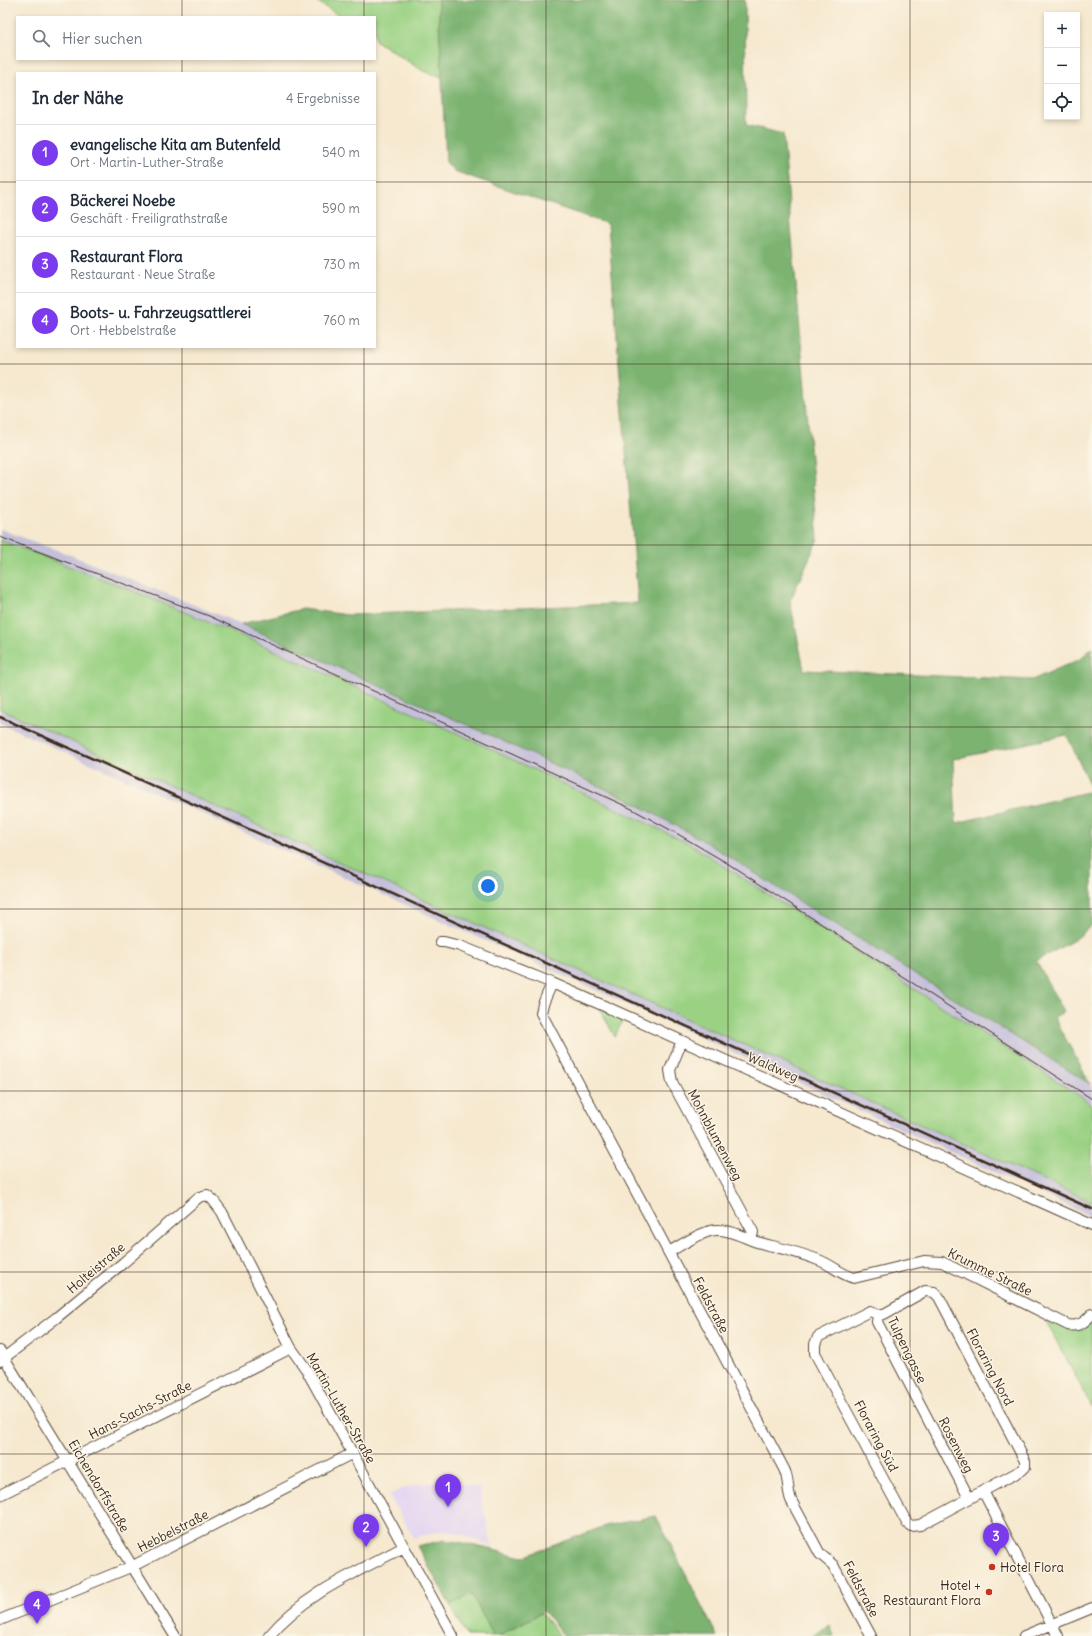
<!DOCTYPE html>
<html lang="de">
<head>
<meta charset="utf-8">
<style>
	:root { --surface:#fff; --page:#f2f2f3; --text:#1f2937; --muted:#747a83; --line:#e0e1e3; --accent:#7c3aed }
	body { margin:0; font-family:Delius,sans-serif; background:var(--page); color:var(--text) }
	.controls { position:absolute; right:12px; top:12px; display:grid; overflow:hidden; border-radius:0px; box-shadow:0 2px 6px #0003 }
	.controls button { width:36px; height:36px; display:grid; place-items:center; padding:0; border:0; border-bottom:1px solid var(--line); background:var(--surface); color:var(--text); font:20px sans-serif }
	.you { position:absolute; left:488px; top:886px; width:14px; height:14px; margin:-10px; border:3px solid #fff; border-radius:50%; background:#1a73e8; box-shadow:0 0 0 6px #1a73e833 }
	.badge { display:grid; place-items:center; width:26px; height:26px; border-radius:50%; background:var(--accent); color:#fff; font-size:13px; font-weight:700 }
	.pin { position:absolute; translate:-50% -33px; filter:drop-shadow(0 1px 2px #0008) }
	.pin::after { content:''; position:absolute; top:21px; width:14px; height:12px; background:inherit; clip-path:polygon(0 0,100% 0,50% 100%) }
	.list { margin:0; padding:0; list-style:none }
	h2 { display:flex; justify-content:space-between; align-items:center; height:52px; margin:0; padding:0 16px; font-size:17px }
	h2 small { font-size:13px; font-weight:400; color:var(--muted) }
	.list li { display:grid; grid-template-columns:26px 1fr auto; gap:12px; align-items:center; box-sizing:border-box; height:56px; padding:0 16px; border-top:1px solid var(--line) }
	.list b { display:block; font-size:15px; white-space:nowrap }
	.list p { margin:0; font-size:13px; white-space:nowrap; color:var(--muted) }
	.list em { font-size:13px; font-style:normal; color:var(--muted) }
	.icon { flex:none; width:22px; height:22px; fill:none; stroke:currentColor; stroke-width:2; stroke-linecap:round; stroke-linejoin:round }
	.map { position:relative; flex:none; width:1092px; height:1636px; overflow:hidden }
	.search { position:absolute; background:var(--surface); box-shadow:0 2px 6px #0003; left:16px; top:16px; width:360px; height:44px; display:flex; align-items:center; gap:10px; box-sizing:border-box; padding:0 14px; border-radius:0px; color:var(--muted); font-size:15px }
	.panel { position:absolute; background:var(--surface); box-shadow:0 2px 6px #0003; left:16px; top:72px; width:360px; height:276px; border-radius:0px }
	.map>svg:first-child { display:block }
	.built { fill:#e2d4f3 }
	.industrial { fill:#c5c0da }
	.green { fill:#9ad183; stroke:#6a7e50 }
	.forest { fill:#7bb371; stroke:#5b6e48 }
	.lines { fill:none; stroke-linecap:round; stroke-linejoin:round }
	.minor-casing { stroke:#574739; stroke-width:12 }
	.minor { stroke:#fff; stroke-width:10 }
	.tram { stroke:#3b2a1e; stroke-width:1 }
	.rail { stroke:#3b2a1e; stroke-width:2.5 }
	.grid { fill:none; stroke:#3b2a1e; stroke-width:1; stroke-opacity:0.55 }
	.poi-dot { fill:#c8321e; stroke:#fcf5e5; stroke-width:1.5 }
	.labels { text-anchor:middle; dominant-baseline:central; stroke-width:3; stroke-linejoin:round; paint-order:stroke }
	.street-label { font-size:13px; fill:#3b2a1e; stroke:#fcf5e5 }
	.poi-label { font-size:13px; fill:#3b2a1e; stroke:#fcf5e5; text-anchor:start }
</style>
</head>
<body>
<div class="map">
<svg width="1092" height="1636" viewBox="0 0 1092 1636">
	<rect width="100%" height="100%" fill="#fcf5e5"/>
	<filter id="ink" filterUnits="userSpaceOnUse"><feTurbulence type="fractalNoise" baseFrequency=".025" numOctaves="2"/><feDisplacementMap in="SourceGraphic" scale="8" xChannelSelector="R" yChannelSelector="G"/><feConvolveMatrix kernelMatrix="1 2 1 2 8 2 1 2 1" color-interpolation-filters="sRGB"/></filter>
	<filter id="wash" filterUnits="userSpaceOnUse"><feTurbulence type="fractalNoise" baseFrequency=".012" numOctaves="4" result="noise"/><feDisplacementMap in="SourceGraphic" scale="16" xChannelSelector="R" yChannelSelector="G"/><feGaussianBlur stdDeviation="0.9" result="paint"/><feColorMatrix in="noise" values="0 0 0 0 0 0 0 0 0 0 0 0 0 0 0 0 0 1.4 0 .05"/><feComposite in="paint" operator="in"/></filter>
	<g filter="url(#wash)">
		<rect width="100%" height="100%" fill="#f6e9d0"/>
		<!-- built -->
		<path class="built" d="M442,1482l37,5 13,60 -31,-13 -12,-3h-11l-24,7 -25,-43 13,-6 16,-5z"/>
		<!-- industrial -->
		<path class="industrial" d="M0,529l73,27 168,68 251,112 139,65 71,39 388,244 2,4v16l-402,-260 -231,-110 -212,-96 -121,-50 -126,-48z
			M0,709l1092,493v15l-436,-200 -656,-294z"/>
		<!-- green -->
		<path class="green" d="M315,0h123l4,77 -19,-6 -48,-31v-23h-34z
			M0,540l126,48 121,50 212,96 231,110 402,260v98l-1092,-493z
			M599,1008l24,11 -8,18z
			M1044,1318l24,11 16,1 8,-10v87z
			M471,1594l23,42h-27l-17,-31z
			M541,1613l19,23h-62z"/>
		<!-- forest -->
		<path class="forest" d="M438,0h307l1,125 37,9 35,405 -28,62 14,69 228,10 48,-21 12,-11v143l-25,-56 -114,24 3,64 136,-32v134l-16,14 -40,22 28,51 -10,5 36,67 -388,-244 -71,-39 -139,-65 -251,-112 61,-15 46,6 290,-12 -30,-379 -154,-53 -8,-9z
			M656,1516l61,120h-153l-20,-25 -46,25h-4l-23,-42 -21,11 -33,-59 28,-6 18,3 60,14 82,-31z
			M830,1625l4,11h-22z"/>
	</g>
	<g filter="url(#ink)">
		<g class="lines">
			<!-- minor casing -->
			<g class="minor-casing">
				<path id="minor" d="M440,942h4l16,4 92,37 50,22 490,220
					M552,983l-9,21 -2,9 243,456c5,10 3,20 7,31l29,54 13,11 38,71
					M682,1041l-12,29 2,12 81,150 -2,8
					M669,1252c12,-7 27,-17 41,-21 16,-4 32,6 47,11 22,6 42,10 64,19 12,5 21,14 33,17l70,-17 18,1 126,63c11,2 17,-3 24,-11
					M878,1314h6l41,-23 9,1 5,5 86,164v6l-3,3 -102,55 -9,1 -4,-3 -92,-170v-9l3,-7 52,-26 8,3 -1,8 92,176
					M0,1351l175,285
					M0,1361l56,-43 67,-55 76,-66 8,-2 6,5 9,12 69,136 15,21 147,267
					M983,1491l75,145
					M0,1495l291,-147
					M0,1620l133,-54 220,-113
					M269,1636c35,-42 88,-64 135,-89
					M1024,1636l68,-28"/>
			</g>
			<!-- minor -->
			<use href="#minor" class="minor"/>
			<!-- tram -->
			<path class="tram" d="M0,537l209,79 421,192 46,25 51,30 365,236"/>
			<!-- rail -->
			<path class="rail" d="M0,717l1092,492"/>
		</g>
	</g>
	<!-- grid -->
	<path class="grid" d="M182,0v17M364,0v17M546,0v1636M728,0v1636M910,0v1636M182,59v14M364,59v14M0,182h17M375,182h717M182,347v1289M364,347v1289M0,364h1092M0,545h1092M0,727h1092M0,909h1092M0,1091h1092M0,1272h1092M0,1454h1092"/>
	<!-- markers -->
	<g class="poi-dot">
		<circle cx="992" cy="1567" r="4"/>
		<circle cx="989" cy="1592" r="4"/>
	</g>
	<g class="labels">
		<!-- street labels -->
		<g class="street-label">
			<text transform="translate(773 1067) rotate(24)">Waldweg</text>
			<text transform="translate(715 1135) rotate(62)">Mohnblumenweg</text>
			<text transform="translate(96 1268) rotate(-40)">Holteistraße</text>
			<text transform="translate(990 1272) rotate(26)">Krumme Straße</text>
			<text transform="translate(711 1305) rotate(62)">Feldstraße</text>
			<text transform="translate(907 1350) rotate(64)">Tulpengasse</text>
			<text transform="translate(990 1367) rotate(62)">Floraring Nord</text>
			<text transform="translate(341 1408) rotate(60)">Martin-Luther-Straße</text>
			<text transform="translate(140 1410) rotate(-27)">Hans-Sachs-Straße</text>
			<text transform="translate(876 1436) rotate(62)">Floraring Süd</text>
			<text transform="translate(956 1445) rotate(63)">Rosenweg</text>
			<text transform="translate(99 1486) rotate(59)">Eichendorffstraße</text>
			<text transform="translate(173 1531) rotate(-27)">Hebbelstraße</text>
			<text transform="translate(861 1589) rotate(62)">Feldstraße</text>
		</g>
		<!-- poi labels -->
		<g class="poi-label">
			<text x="1000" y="1567">Hotel Flora</text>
			<text x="981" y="1585" text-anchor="end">Hotel +<tspan x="981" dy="15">Restaurant Flora</tspan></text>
		</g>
	</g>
</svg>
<div class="controls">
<button>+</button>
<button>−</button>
<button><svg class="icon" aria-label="locate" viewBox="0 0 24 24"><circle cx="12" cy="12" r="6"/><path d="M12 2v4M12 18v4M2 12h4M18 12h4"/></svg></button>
</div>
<div class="you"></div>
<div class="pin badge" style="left:448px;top:1507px">1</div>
<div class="pin badge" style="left:366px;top:1547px">2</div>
<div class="pin badge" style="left:996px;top:1556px">3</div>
<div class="pin badge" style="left:37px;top:1624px">4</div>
<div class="search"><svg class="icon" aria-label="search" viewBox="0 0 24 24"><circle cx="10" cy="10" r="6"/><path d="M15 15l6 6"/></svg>Hier suchen</div>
<section class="panel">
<h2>In der Nähe<small>4 Ergebnisse</small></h2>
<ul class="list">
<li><span class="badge">1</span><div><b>evangelische Kita am Butenfeld</b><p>Ort · Martin-Luther-Straße</p></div><em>540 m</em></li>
<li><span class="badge">2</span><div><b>Bäckerei Noebe</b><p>Geschäft · Freiligrathstraße</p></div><em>590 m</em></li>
<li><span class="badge">3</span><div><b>Restaurant Flora</b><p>Restaurant · Neue Straße</p></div><em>730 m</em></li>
<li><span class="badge">4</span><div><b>Boots- u. Fahrzeugsattlerei</b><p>Ort · Hebbelstraße</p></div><em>760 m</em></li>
</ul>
</section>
</div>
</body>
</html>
